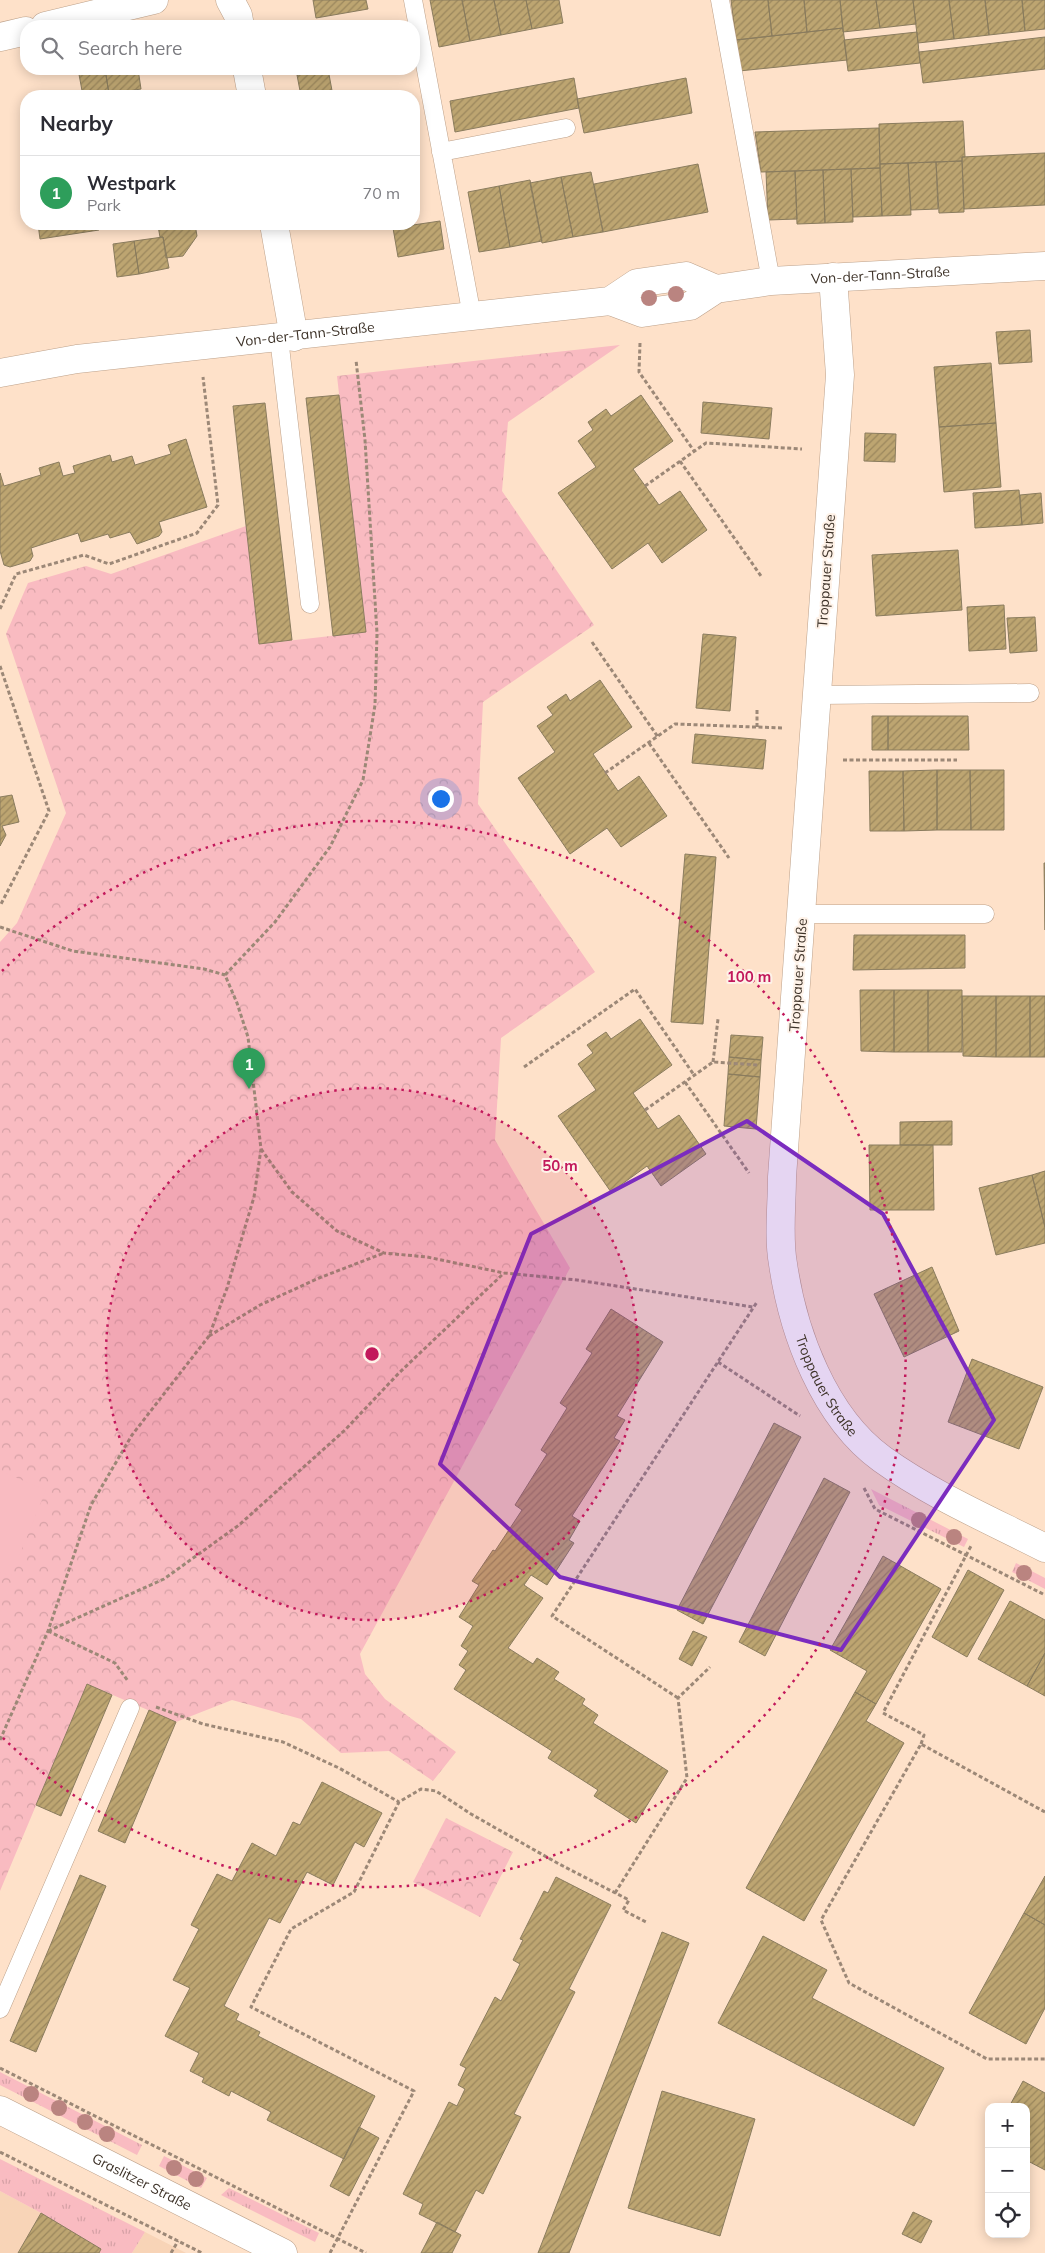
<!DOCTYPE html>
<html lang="en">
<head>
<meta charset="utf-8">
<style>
	:root { --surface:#fff; --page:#f7f7f7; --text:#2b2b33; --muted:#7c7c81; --line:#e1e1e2; --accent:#111827 }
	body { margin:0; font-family:Mulish,sans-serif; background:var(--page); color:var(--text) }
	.controls { position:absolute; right:15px; bottom:15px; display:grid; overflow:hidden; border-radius:10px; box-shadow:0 2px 12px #0003 }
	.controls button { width:45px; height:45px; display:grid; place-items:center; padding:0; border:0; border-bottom:1px solid var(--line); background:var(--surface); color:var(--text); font:25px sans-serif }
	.you { position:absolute; left:440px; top:798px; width:18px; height:18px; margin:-12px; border:4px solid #fff; border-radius:50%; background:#1a73e8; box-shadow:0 0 0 8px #1a73e833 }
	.badge { display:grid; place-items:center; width:32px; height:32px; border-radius:50%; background:var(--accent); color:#fff; font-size:16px; font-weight:700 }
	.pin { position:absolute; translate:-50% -41px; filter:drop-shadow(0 1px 2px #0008) }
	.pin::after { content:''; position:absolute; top:26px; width:18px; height:15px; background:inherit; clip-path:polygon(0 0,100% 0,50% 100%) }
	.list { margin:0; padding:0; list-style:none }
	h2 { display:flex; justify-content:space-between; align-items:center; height:65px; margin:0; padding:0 20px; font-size:21px }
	h2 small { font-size:16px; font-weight:400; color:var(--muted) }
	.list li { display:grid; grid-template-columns:32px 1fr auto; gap:15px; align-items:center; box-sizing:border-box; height:75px; padding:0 20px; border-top:1px solid var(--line) }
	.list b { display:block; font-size:19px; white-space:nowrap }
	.list p { margin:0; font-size:16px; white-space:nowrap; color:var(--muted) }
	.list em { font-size:16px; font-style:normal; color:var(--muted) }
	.icon { flex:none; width:28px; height:28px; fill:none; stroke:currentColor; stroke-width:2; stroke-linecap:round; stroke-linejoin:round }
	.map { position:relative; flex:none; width:1045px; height:2253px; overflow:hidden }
	.search { position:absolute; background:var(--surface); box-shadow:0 2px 12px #0003; left:20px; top:20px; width:400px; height:55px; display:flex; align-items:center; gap:12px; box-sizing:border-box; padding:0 18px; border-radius:20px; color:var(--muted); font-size:19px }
	.panel { position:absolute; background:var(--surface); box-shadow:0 2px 12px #0003; left:20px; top:90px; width:400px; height:140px; border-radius:20px }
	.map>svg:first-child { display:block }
	.built { fill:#f8d4b7 }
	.grass { fill:url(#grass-tufts) }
	.forest { fill:url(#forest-crowns) }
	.pitch { fill:#f9bbc1 }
	.building { fill:url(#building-hatch); stroke:#8a7c5e }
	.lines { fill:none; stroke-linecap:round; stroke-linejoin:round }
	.service-casing { stroke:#bda18a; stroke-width:19 }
	.minor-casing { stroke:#bda18a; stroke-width:29 }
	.tertiary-casing { stroke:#bda18a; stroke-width:29 }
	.path { stroke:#9c8877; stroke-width:3; stroke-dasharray:4 2.5; stroke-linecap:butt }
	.service { stroke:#fff; stroke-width:18 }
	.minor { stroke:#fff; stroke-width:28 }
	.tertiary { stroke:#fff; stroke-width:28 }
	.tree { fill:#ba8480 }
	.marked { fill:#7b2cbf; fill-opacity:0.2; stroke:#7b2cbf; stroke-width:4; stroke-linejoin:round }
	.ring { fill:none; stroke:#c2185b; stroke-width:2.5; stroke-dasharray:2.5 5 }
	.labels { text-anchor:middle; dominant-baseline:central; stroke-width:4; stroke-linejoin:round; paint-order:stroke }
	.street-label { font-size:14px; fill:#3d3228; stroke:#fef2e8 }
	.centre { fill:#c2185b; stroke:#fef2e8; stroke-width:2.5 }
	.ring-label { font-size:15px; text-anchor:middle; font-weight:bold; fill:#c2185b; stroke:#fef2e8; stroke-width:4; stroke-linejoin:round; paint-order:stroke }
</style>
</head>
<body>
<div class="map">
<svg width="1045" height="2253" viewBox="0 0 1045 2253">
	<defs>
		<pattern id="grass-tufts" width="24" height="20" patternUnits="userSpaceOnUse" patternTransform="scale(1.25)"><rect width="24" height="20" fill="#f9bbc1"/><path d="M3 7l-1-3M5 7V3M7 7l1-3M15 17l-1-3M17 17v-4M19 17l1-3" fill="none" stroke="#d6a1a6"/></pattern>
		<pattern id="forest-crowns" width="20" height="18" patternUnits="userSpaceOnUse" patternTransform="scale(1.25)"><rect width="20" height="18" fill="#f9bbc1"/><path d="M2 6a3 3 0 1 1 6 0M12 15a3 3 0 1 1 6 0" fill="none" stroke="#d6a1a6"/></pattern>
		<pattern id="building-hatch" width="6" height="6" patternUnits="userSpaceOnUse" patternTransform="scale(1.25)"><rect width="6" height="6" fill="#bda571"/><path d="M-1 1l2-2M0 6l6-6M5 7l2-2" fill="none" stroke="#9b875d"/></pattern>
	</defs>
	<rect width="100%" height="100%" fill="#fee1c9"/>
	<!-- built -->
	<path class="built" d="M0,2191l41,22 58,40h-99z
		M145,2232l41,21h-54z"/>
	<!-- grass -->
	<path class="grass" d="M871,1489l97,50 -4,8 -85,-42z
		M1016,1563l29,15v11l-33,-17z
		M0,2072l142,73 -5,10 -137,-70z
		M164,2156l43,22 -6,10 -42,-22z
		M0,2159l145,73 -13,21h-33l-58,-40 -41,-22z
		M229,2188l90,45 -4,9 -94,-47z"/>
	<!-- forest -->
	<path class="forest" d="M620,345l-112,77 -6,69 92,134 -111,77 -5,102 117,168 -94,66 -6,102 75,128 -210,386 5,20 20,25 71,53 -23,29 -44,-30 -48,2 -40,-34 -69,-19 -56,22 -89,-38 -87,207v-949l17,-19 49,-110 -60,-179 22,-51 58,-17 25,8 135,-48 14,118 106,-12 -29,-256z
		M446,1818l67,34 -33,65 -67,-35z"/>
	<!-- pitch -->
	<path class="pitch" d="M0,1471l46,19 -35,86 -11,-4z"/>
	<!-- building -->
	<path class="building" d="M313,0h53l2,9 -52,9z
		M430,0h32l8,41 -31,6z
		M462,0h32l7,35 -31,6z
		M494,0h32l6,29 -31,6z
		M526,0h33l4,23 -31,6z
		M731,0h37l4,36 -36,4z
		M768,0h36l3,32 -35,4z
		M804,0h36l3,28 -36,4z
		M840,0h36l4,28 -37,4z
		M876,0h37l3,24 -36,4z
		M913,0h36l5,39 -36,4z
		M949,0h36l4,35 -35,4z
		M985,0h37l3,31 -36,4z
		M1022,0h23v29l-20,2z
		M843,28l4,32 -108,11 -3,-31z
		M917,32l3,31 -72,8 -4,-31z
		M1045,37v32l-122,14 -4,-31z
		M78,69h27l4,25 -26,2z
		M105,69h33l3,20 -32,5z
		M296,69h32l-31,6z
		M328,69l5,27h-32l-4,-21z
		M574,78l5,30 -124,24 -5,-31z
		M686,78l6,35 -108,20 -7,-34z
		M963,121l2,36h-3v4l-82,3 -1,-40z
		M879,128l1,40 -119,4 -6,-40z
		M1045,153v52l-81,4 -2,-52z
		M962,161l2,51 -25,1 -3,-51z
		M936,162l2,47 -27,1 -3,-47z
		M908,163l3,52 -29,1 -2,-52z
		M698,164l10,48 -105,20 -9,-48z
		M880,168l2,48 -29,1 -2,-48z
		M851,169l2,53 -28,1 -2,-53z
		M823,170l2,53 -28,1 -2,-53z
		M795,171l2,48 -29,1 -2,-48z
		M591,172l12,60 -30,5 -12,-60z
		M561,177l12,60 -31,6 -12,-60z
		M530,180l12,61 -32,6 -11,-61z
		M499,186l11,61 -31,5 -11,-60z
		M440,221l4,28 -46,8 -5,-29z
		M38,224h60l1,6 -59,9z
		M166,224h29l2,12 -14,20 -17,2 -3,-21h-3l-2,-11z
		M340,224h23l-23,4z
		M163,237l6,31 -30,6 -5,-33z
		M134,241l5,33 -22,3 -4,-33z
		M1030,330l2,32 -33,2 -3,-32z
		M991,363l5,60 -57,4 -5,-60z
		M339,395l27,237 -33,4 -27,-238z
		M641,395l32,46 -40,28 26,36 21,-14 27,39 -45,33 -14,-20 -36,26 -54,-76 38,-26 -18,-26 15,-11 -5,-8 18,-13 5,7z
		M703,402l69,6 -3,31 -68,-6z
		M265,403l27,237 -33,4 -26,-238z
		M996,423l5,64 -57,5 -5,-65z
		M865,433l31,1 -1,28 -31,-1z
		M186,439l21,68 -48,15 3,10 -3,4 -22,8 -7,-12 -20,6 -2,-4 -27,8 -3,-9 -47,15 2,8 -3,5 -20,6 -6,-2 -4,-14v-78l4,13 37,-11 -2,-7 20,-6 4,14 12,-3 -2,-7 37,-11 2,7 20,-6 3,9 36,-11 -3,-9z
		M1019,490l3,35 -47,3 -2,-35z
		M1041,493l2,30 -21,2 -2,-30z
		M958,550l4,60 -86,6 -4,-61z
		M1004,605l2,44 -37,2 -2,-44z
		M1035,617l2,34 -27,2 -3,-35z
		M703,634l33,3 -6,74 -34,-3z
		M600,680l32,47 -39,27 25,37 21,-15 28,40 -46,31 -14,-19 -37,26 -52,-76 37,-26 -18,-26 16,-11 -6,-8 19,-13 4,7z
		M872,716h16v34h-16z
		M888,716h80l1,34h-81z
		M695,734l71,6 -3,29 -71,-6z
		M937,770v60l-33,1 -1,-60z
		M937,770h33l1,60h-34z
		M970,770h34v60h-33z
		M869,771h34l1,60h-34z
		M12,795l7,27 -17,4 4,9 -6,11v-49z
		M685,854l31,3 -13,167 -32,-2z
		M1044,863h1v67z
		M854,935h111v33l-112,2z
		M860,990h34v62l-33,-1z
		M894,990h34v62h-34z
		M928,990h34v62h-34z
		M962,996h34v61l-33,-1z
		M996,996h34v61h-34z
		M1030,996h15v61h-15z
		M640,1019l32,46 -39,28 25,36 21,-14 27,39 -45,32 -14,-20 -36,26 -53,-76 38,-26 -18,-26 15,-11 -6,-8 19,-13 5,7z
		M731,1035l32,2 -2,23 -32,-3z
		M729,1057l32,3 -1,17 -32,-3z
		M728,1074l32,3 -4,52 -32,-3z
		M952,1121v24h-52v-23z
		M869,1145h64l1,65h-64z
		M1045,1171v56l-13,-52z
		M1032,1175l13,52v16l-49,12 -17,-67z
		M932,1267l27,64 -55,26 -30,-63z
		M611,1309l52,33 -46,74 8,4 -11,18 6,3 -48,75 8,5 -11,19 5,3 -27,42 -16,-10 -7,10 19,13 -35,50 25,16 4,-6 22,14 -5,7 31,20 -3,5 16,11 -5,8 75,48 -32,52 -42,-27 4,-6 -50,-32 4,-7 -98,-62 12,-19 -7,-5 9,-14 -7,-5 12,-20 -14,-9 20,-32 -7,-4 21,-31 2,1 27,-41 -7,-5 32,-51 -6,-4 26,-42 -7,-5 32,-50 -6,-4z
		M972,1359l71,28 -24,62 -71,-27z
		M774,1423l27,14 -98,187 -26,-14z
		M824,1478l26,14 -85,164 -26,-14z
		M883,1556l58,33 -65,115 -21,-12 12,-21 -37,-21z
		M968,1570l36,20 -37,67 -35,-20z
		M1010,1601l35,19v33l-18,33 -49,-27z
		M693,1631l14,6 -15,29 -13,-7z
		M1045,1653v43l-18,-10z
		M87,1684l25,11 -51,121 -25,-11z
		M855,1692l21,12 -10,17 38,22 -100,178 -58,-33z
		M149,1710l27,12 -51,121 -27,-12z
		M322,1782l60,31 -18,34 -9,-5 -22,43 -26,-13 -27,51 -11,-5 -45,88 15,8 -3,6 24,12 -2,4 117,60 -31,63 -77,-39 4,-8 -40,-21 -2,5 -27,-14 2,-4 -14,-7 9,-18 -34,-17 25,-48 -17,-8 26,-51 -8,-4 26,-51 15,7 20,-38 24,13 17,-34 7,3z
		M80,1875l26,11 -70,166 -26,-11z
		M1045,1876v49l-21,-12z
		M556,1877l55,28 -42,84 6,3 -61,122 7,3 -38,77 -7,-4 -21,42 -36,-18 4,-10 -20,-10 46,-92 8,4 8,-17 -7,-4 8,-17 -6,-3 35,-68 6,4 19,-37 -7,-4 10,-20 -3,-1 24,-48 4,2z
		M1024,1913l21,12v83l-19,36 -57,-31z
		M662,1932l27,11 -120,310h-31z
		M763,1936l64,34 -15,28 132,70 -30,58 -196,-103z
		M1023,2081l22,12v77l-19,-10v-53h-17z
		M662,2091l93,28 -35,117 -92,-28z
		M359,2127l20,11 -30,58 -19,-10z
		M913,2212l19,9 -11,22 -19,-9z
		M41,2213l60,36 -2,4h-81z
		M437,2222l24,13 -9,18h-31z"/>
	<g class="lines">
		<!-- service casing -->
		<g class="service-casing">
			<path id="service" d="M413,0l59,316
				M720,0l51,281
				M441,152l125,-24
				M279,338l31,266
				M818,695l212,-2
				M802,914h183
				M0,2009l130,-301"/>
		</g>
		<!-- minor casing -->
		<g class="minor-casing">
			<g id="minor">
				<path d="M230,0l8,15 2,11"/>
				<path d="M45,26l109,-26"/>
				<path d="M0,37l26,-6"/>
				<path d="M247,69l5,27"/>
				<path d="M274,224l20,113"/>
				<path id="s1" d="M833,277l7,98 -58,802c0,29 -4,59 1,87 10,69 41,153 99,195 50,36 108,61 163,89"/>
			</g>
		</g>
		<!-- tertiary casing -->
		<g class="tertiary-casing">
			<g id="tertiary">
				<path id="s2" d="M610,301l32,12 48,-7 26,-17 55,-8 274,-15"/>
				<path id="s3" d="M0,373l77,-14 533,-58 27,-18 49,-7 30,13"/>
				<path id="s4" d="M0,2110l283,143"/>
			</g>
		</g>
		<!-- path -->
		<path class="path" d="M640,343l-1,29 55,79
			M680,461l81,115
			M645,486l61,-43 96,6
			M0,609l16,-35 68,-19 25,9 88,-31 21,-28 -15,-128
			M592,642l66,95
			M0,666l49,145 -49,95
			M757,727v-19
			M649,743l80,115
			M843,760h114
			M605,773l70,-49 107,4
			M0,927l73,24 131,18 21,6
			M225,975l50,-53 55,-75 33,-67 12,-75 2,-72 -12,-193 -9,-80
			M713,1062l5,-43
			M524,1067l111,-78 59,86
			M685,1082l64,91
			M645,1110l68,-48 45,3
			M261,1149l31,43 45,39 47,22 43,4 77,16 73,7 176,27
			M209,1336l51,-31 59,-27 65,-25
			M718,1362l82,54
			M864,1488l11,21 170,86
			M48,1631l116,-52 75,-54 106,-95 54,-57 105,-100
			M48,1631l67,32 13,18
			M678,1698l-126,-82 205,-314
			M156,1707l47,17 80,18 56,26 60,34
			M0,1740l48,-109 43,-126 41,-70 77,-99 18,-48 27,-91 7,-48 -13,-112 -11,-34 -12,-28
			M921,1744l3,-9 -41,-22 88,-167
			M1045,1812l-124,-68 -100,176 28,63 138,76h58
			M615,1893l72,-115 -9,-80 32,-31
			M0,2068l366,185
			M0,2152l202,101
			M171,2253l7,-12
			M330,2253l84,-162 -163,-84 40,-78 63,-37 45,-90 22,-13 15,2 35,23 88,50 70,36 -6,10 25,13"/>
		<!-- service -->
		<use href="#service" class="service"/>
		<!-- minor -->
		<use href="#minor" class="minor"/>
		<!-- tertiary -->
		<use href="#tertiary" class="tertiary"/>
	</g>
	<!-- trees -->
	<g class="tree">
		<circle cx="676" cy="294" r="8"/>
		<circle cx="649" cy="298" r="8"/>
		<circle cx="919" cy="1520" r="8"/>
		<circle cx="954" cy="1537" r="8"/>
		<circle cx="1024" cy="1573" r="8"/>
		<circle cx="31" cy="2094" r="8"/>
		<circle cx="59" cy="2108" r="8"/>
		<circle cx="85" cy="2122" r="8"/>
		<circle cx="107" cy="2134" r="8"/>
		<circle cx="174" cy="2168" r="8"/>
		<circle cx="196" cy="2179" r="8"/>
	</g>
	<!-- marked area -->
	<path class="marked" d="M747,1121l136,93 111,206 -153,230 -281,-73 -120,-113 91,-230z"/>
	<!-- distance rings -->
	<circle cx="372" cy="1354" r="266" fill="#c2185b" fill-opacity=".12"/>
	<g class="ring">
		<circle cx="372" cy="1354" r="266"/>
		<path d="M2 971A533 533 0 1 1 2 1737"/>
	</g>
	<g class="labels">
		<!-- street labels -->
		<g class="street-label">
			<text stroke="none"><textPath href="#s2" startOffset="279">Von-der-Tann-Straße</textPath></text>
			<text stroke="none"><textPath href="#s3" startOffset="308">Von-der-Tann-Straße</textPath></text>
			<text transform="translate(826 571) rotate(-86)">Troppauer Straße</text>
			<text transform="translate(798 975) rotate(-86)">Troppauer Straße</text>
			<text stroke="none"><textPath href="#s1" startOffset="1120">Troppauer Straße</textPath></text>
			<text stroke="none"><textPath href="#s4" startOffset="159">Graslitzer Straße</textPath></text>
		</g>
	</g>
	<circle cx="372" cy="1354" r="8" class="centre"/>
	<g class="ring-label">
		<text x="749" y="982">100 m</text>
		<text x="560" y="1171">50 m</text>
	</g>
</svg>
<div class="controls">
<button>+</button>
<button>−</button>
<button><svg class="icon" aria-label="locate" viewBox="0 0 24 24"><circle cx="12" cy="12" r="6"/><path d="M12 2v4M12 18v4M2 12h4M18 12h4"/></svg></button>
</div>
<div class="you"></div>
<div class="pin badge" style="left:249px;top:1089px;background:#2e9e5b">1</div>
<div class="search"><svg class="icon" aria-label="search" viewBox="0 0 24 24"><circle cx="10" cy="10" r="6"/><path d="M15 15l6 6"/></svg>Search here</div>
<section class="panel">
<h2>Nearby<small></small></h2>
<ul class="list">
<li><span class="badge" style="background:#2e9e5b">1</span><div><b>Westpark</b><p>Park</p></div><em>70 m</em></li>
</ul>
</section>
</div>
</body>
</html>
